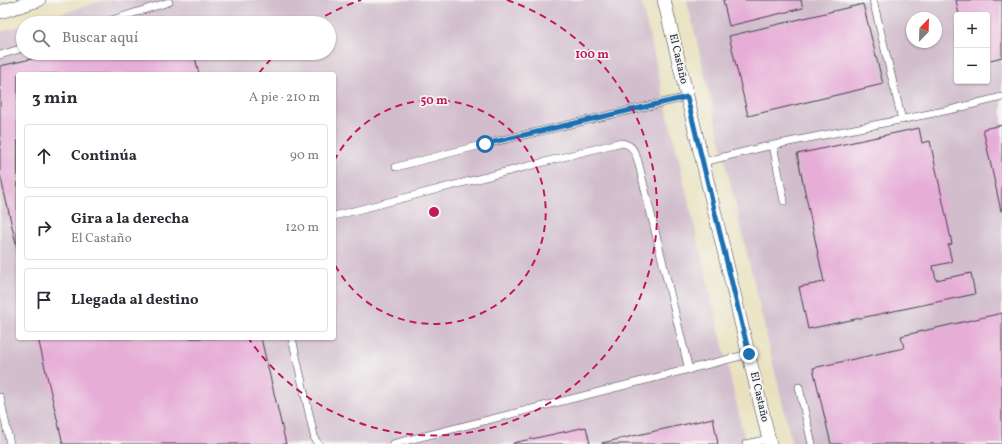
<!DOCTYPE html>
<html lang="es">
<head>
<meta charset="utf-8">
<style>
	:root { --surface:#fff; --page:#f7f7f7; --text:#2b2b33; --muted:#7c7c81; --line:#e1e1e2 }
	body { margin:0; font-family:Vollkorn,serif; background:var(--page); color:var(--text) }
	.controls { position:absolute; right:12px; top:12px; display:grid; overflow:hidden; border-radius:4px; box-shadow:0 1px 3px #0004 }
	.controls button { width:36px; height:36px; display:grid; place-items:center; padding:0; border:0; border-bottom:1px solid var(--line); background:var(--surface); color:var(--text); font:20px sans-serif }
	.compass { position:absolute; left:906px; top:12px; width:36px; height:36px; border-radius:50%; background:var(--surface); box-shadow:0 1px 3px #0004; rotate:23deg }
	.stop { position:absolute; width:12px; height:12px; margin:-9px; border:3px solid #1f6fb2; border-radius:50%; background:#fff }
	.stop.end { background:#1f6fb2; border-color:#fff; box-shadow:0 1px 4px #0008 }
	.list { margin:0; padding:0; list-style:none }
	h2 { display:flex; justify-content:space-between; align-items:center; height:52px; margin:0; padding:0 16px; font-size:17px }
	h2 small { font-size:13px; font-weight:400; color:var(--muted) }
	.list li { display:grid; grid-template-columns:26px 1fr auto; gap:12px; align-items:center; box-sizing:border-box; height:64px; margin:0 8px 8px; padding:0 8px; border:1px solid var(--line); border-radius:4px }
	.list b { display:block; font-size:15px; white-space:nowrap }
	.list p { margin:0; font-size:13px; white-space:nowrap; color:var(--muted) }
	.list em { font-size:13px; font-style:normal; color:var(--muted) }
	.icon { flex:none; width:22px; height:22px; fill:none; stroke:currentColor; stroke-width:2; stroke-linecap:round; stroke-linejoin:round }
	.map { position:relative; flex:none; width:1002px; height:444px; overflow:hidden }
	.search { position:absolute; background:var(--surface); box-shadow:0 1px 3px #0004; left:16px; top:16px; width:320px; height:44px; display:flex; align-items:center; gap:10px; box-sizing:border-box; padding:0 14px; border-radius:22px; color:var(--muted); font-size:15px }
	.panel { position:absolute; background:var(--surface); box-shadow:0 1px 3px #0004; left:16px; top:72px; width:320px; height:268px; border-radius:4px }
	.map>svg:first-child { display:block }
	.industrial { fill:#d1bdcc; fill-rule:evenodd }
	.building { fill:#e6add7 }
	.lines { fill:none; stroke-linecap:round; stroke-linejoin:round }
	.lane-casing { stroke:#403f4f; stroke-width:8 }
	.street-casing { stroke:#403f4f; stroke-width:14 }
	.lane { stroke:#fff; stroke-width:7 }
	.street { stroke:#fff; stroke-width:13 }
	.route { stroke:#1f6fb2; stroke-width:5 }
	.ring { fill:none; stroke:#c2185b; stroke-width:2; stroke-dasharray:7 5 }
	.labels { text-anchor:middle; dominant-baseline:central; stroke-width:3.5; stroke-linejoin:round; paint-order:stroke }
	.street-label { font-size:11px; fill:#22223b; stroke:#f6f6f2 }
	.centre { fill:#c2185b; stroke:#f6f6f2; stroke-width:2 }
	.ring-label { font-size:12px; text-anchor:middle; font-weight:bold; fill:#c2185b; stroke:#f6f6f2; stroke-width:3.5; stroke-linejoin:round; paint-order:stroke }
</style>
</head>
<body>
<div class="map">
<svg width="1002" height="444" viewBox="0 0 1002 444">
	<rect width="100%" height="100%" fill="#f6f6f2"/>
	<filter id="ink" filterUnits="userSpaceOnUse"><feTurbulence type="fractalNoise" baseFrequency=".025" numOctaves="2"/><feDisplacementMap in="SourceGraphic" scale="8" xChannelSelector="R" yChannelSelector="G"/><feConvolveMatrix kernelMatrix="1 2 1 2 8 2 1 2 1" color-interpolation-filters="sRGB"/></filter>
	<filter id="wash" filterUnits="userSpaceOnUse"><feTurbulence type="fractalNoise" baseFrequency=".012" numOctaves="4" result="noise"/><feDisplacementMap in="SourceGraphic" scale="16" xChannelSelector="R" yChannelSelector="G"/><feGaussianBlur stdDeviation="0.9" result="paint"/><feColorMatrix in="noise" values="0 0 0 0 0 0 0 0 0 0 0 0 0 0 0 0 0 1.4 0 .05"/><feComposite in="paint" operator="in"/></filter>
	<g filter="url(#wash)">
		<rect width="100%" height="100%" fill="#e9e1be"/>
		<!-- industrial -->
		<path class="industrial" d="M106,0h535l105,444h-746v-412l23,-7v28h306v-30h-298zM18,74h316v264h-316z
			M687,0h315v444h-210zM957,15h30v66h-30zM912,18h24v24h-24z"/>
		<g id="blocks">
			<!-- building -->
			<path class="building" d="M723,0h78l2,8 -74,18z
				M956,0h46v57l-15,4v-46h-28z
				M863,4l20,80 -135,32 -19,-80z
				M58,53h136l5,21h-181l-1,174 -17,-74v-108z
				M1002,125v86h-1l-18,-82z
				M919,128l3,15 8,-2 22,103 -4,1 4,17 -19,4 3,14 35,-7 4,21 -167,35 -9,-42 25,-5 -27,-128z
				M1002,313v131h-171l-18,-76 91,-20 -3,-12z
				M38,338h223l25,106h-223z
				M713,418l5,26h-116v-1z
				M586,427l4,17h-77v-1z"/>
		</g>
	</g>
	<g filter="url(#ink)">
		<use href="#blocks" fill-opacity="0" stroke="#403f4f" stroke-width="1"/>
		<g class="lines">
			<!-- lane casing -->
			<g class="lane-casing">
				<path id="lane" d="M873,0l29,120
					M102,23l67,-21
					M0,55l23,-7
					M773,145l11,56
					M703,162l61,-15 190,-38 48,-12
					M396,167l89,-23 202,-47
					M334,216l284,-73c14,0 16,7 20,18l51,209
					M292,338l23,102 4,4
					M799,387l13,57
					M0,397l10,47
					M393,444l356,-90
					M746,444l23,-5"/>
			</g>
			<!-- street casing -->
			<g class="street-casing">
				<path id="street" d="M664,0l106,444
					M0,12l39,-12"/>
			</g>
			<!-- lane -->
			<use href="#lane" class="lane"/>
			<!-- street -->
			<use href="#street" class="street"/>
		</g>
	</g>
	<g class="lines" filter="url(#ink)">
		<!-- route -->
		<path class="route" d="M485,144l202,-47 62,257"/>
	</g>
	<!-- distance rings -->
	<g class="ring">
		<path d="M334 161A112 112 0 1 1 334 263"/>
		<path d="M259 73A224 224 0 0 1 276 54M315 22A224 224 0 0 1 361 0M507 0A224 224 0 1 1 249 339"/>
	</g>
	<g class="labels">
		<!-- street labels -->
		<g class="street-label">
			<text transform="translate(678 59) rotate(77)">El Castaño</text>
			<text transform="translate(759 397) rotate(77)">El Castaño</text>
		</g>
	</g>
	<circle cx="434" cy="212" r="6" class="centre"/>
	<g class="ring-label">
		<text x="592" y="58">100 m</text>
		<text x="434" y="104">50 m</text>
	</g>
</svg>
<div class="controls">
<button>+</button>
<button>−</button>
</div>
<svg class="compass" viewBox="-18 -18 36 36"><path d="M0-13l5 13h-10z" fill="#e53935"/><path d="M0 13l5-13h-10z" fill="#7c7c81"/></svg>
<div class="stop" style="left:485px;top:144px"></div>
<div class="stop end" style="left:749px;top:354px"></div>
<div class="search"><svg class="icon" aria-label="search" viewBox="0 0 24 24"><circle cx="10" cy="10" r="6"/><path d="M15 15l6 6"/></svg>Buscar aquí</div>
<section class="panel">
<h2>3 min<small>A pie · 210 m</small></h2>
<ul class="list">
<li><svg class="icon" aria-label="ahead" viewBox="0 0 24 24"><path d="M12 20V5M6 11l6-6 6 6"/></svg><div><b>Continúa</b></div><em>90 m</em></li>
<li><svg class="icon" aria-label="right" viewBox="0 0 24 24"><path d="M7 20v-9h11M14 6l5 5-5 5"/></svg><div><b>Gira a la derecha</b><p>El Castaño</p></div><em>120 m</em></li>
<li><svg class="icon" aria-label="arrive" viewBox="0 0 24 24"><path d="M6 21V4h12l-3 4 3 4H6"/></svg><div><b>Llegada al destino</b></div></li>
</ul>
</section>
</div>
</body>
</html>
